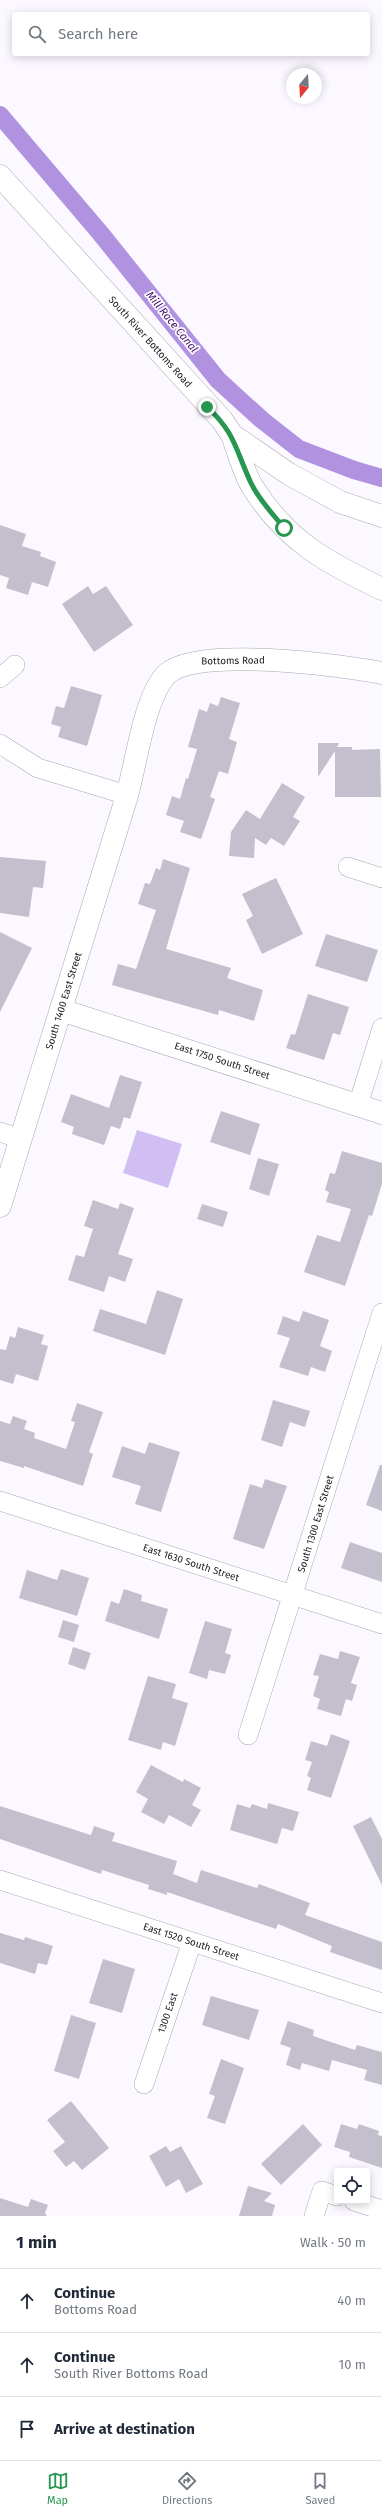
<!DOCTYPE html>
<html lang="en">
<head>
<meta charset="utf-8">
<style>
	:root { --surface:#fff; --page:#f2f2f3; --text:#1f2937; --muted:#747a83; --line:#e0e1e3; --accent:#269650 }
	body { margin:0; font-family:"Fira Sans",sans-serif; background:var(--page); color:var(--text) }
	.controls { position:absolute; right:12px; bottom:12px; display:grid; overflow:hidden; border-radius:4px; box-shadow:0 2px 10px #0003 }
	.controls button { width:36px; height:36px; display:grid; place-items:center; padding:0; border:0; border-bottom:1px solid var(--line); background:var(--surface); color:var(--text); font:20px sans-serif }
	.compass { position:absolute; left:286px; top:68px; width:36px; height:36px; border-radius:50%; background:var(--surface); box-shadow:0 2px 10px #0003; rotate:198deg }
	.stop { position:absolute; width:12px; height:12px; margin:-9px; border:3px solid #269650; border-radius:50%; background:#fff }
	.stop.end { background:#269650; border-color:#fff; box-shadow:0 1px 4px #0008 }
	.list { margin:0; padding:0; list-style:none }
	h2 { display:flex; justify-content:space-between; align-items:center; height:52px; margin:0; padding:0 16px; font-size:17px }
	h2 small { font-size:13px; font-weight:400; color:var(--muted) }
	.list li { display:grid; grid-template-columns:26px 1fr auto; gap:12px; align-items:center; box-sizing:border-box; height:64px; padding:0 16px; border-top:1px solid var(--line) }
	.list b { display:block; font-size:15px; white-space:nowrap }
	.list p { margin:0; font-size:13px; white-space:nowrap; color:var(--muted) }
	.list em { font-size:13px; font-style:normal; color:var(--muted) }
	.icon { flex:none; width:22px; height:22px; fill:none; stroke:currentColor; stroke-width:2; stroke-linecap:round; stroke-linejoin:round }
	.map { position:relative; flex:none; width:382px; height:2216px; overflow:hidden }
	.search { position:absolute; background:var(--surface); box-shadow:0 2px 10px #0003; left:12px; right:12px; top:12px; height:44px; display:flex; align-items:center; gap:10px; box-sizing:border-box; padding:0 14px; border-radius:4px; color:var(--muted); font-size:15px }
	.sheet { height:244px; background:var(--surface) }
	nav { display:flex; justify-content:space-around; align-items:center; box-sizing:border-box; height:56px; border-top:1px solid var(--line); background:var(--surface); font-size:11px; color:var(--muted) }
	nav a { display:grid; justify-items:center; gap:2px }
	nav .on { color:var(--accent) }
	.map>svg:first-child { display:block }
	.green { fill:#d1bef2 }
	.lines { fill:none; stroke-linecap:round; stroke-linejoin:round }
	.canal { stroke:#b192e1; stroke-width:18 }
	.building { fill:#c4bfcd }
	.minor-casing { stroke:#aca7b4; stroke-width:20 }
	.tertiary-casing { stroke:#aca7b4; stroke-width:23 }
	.minor { stroke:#fff; stroke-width:19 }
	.tertiary { stroke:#fff; stroke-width:22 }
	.route { stroke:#269650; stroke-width:5 }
	.labels { text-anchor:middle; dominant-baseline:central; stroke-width:3.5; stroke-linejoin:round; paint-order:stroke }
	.street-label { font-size:10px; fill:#232227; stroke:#fff }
	.water-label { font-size:11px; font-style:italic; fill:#41126f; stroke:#fff }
</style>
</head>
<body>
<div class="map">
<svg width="382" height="2216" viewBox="0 0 382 2216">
	<rect width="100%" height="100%" fill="#fbf9ff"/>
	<!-- green -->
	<path class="green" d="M137,1130l45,14 -14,44 -45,-15z"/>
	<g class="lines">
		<!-- canal -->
		<path class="canal" d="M0,115l101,119 117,146 44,40 37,29 55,21 28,8"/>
	</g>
	<!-- building -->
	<path class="building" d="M0,525l26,9 -4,12 19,6 -1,4 16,6 -8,25 -16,-5 -4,13 -22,-7 3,-10 -9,-3z
		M88,586l5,8 13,-8 27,39 -39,27 -32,-48z
		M71,686l31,9 -15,51 -29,-9 3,-10 -10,-3 5,-18 8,2z
		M221,697l19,6 -11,36 8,3 -9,32 -9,-3 -9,26 5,2 -14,40 -21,-7 4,-11 -18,-6 6,-19 8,3 6,-21 2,1 9,-30 -9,-2 11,-38 8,3 3,-9 8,3z
		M318,743h21l-2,4h15v3l28,-1 1,48h-46v-46l-17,26z
		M282,783l23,14 -12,20 7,4 -16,25 -13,-8 -5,7 -11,-7 -1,20 -25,-2 2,-24 15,-22 14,9z
		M0,857l46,4 -3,27 -10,-1 -4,30 -29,-4z
		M163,859l27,9 -24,81 65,19 -4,10 36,12 -9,31 -35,-11 -1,5 -106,-30 6,-21 18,5 20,-59 -18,-6 7,-21 5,1 6,-16 4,2z
		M276,878l27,56 -41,20 -16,-34 7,-4 -11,-22z
		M0,932l32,16 -32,64z
		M326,934l52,16 -11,32 -52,-16z
		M308,994l41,13 -9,28 -7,-2 -9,27 -38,-12 5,-14 4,1z
		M120,1075l22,7 -12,37 -6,-2 -4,12 -9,-3 -7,19 -32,-11 2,-7 -13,-5 10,-28 38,14z
		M221,1111l39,13 -10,31 -40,-13z
		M342,1151l40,12v21l-10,32 -3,-1 -24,71 -41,-14 13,-37 23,7 11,-33 -25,-7 3,-10 -4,-2 5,-17 5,1z
		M258,1158l21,6 -10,32 -20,-7z
		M93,1200l25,9 2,-6 14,5 -16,46 15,5 -8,23 -16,-6 -5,16 -36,-12 8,-25 8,2 9,-28 -9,-3z
		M202,1204l26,8 -5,15 -26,-8z
		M157,1290l26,9 -18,56 -72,-24 7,-22 46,15z
		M303,1311l26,9 -9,26 12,5 -7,21 -14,-5 -3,9 -29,-9 11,-29 -13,-4 6,-18 16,6z
		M18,1327l26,8 -3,9 7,2 -10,35 -22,-7 -3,10 -13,-4v-31l6,1 4,-14 5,2z
		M273,1400l37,11 -5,16 -15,-5 -8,25 -21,-7z
		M77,1403l26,9 -14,40 4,2 -10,32 -59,-20v2l-24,-7v-40l10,3 3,-8 14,5 -3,8 11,4 -1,5 32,11 9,-27 -4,-1z
		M149,1442l31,10 -19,60 -26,-8 6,-18 -29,-9 10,-31 23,8z
		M380,1465h2v46l-16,-6z
		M265,1479l22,7 -23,63 -31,-10 17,-55 12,4z
		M350,1542l32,11v29l-41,-14z
		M61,1569l28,9 -12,38 -58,-18 8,-28 30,10z
		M124,1589l18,6 -1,6 27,8 -9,30 -54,-18 6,-20 8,3z
		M63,1620l16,5 -5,17 -16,-5z
		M205,1621l27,8 -7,24 6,2 -6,19 -16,-4 -2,9 -18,-6z
		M73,1647l18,6 -6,17 -17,-6z
		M340,1651l20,6 -9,26 6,2 -5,16 -6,-2 -5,17 -24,-7 3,-10 -7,-3 6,-20 -6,-1 7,-21 18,5z
		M148,1676l28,8 -4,14 16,5 -13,43 -12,-4 -2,8 -33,-10z
		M331,1734l19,7 -19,57 -24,-8 4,-12 -4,-2 5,-14 -7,-2 6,-19 16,5z
		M151,1765l32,17 1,-3 17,9 -9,17 9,5 -10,17 -22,-12 -5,9 -23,-12 7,-13 -12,-7z
		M268,1803l31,9 -6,19 -11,-3 -5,16 -47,-14 7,-26 13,4 2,-4 15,5z
		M0,1806l91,29 3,-9 21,7 -3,8 65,20 -4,13 24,9 4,-13 56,18 2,-4 51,19 -5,12 77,27v28l-52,-18 2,-6 -54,-22 -2,5 -109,-37v3l-19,-6 1,-4 -47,-15 -1,4 -101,-35z
		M371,1817l11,22v46l-29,-59z
		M0,1933l24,7 1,-3 28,9 -6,19 -9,-2 -3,11 -35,-11z
		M103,1959l32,10 -13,44 -33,-10z
		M211,1996l48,14 -10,30 -47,-15z
		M71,2015l25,8 -17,56 -25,-8z
		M288,2021l26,9 -1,6 42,14 2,-5 25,7v33l-18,-5 3,-10 -35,-10 -3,11 -27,-8 -2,7 -14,-5 5,-17 -11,-4z
		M221,2059l23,9 -19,56 -18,-6 8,-22 -6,-2z
		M71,2101l38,47 -27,22 -8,-9 -8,6 -13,-16 12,-9 -18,-22z
		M303,2124l19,21 -41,40 -20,-21z
		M341,2124l16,5 2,-5 20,7 -1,4 4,1v32l-33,-11 1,-5 -16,-5z
		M166,2146l4,6 11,-6 22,38 -17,9 -7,-14 -13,8 -17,-31z
		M248,2186l24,7 -8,8 11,4 -3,11h-33z
		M0,2198l28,9 3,-8 17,6 -3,8 2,3h-47z"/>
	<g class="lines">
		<!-- minor casing -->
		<g class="minor-casing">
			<path id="minor" d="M0,678l15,-13
				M0,744l38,24 89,27
				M348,867l34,11
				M358,1105l24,-77
				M0,1132l20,7
				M0,1501l382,123
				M248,1735l134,-422
				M0,1880l382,123
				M144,2084l48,-142
				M354,2201l28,9
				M314,2216l8,-25 15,5"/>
		</g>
		<!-- tertiary casing -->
		<g class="tertiary-casing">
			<path id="tertiary" d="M0,176l222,244 10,15 57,39 51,28 42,14
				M232,435c6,16 11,36 20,51 34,55 74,76 130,103
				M61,1010l321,103
				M0,1206c41,-136 85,-271 126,-407 10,-33 18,-103 41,-125 30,-28 174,-9 215,-1"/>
		</g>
		<!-- minor -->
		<use href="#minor" class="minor"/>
		<!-- tertiary -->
		<use href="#tertiary" class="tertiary"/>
	</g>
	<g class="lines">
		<!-- route -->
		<path class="route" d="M207,407c28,25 29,44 44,76 8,17 22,31 33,45"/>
	</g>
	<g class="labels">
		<!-- street labels -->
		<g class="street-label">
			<text transform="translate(150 342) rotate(48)">South River Bottoms Road</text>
			<text transform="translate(233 661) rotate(-1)">Bottoms Road</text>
			<text transform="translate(64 1001) rotate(-73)">South 1400 East Street</text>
			<text transform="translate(222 1061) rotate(18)">East 1750 South Street</text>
			<text transform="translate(316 1524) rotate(-73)">South 1300 East Street</text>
			<text transform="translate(191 1563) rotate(18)">East 1630 South Street</text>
			<text transform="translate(191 1942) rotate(18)">East 1520 South Street</text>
			<text transform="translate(168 2013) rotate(-71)">1300 East</text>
		</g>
		<!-- water labels -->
		<g class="water-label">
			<text transform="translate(172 322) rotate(51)">Mill Race Canal</text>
		</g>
	</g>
</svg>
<div class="controls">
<button><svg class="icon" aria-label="locate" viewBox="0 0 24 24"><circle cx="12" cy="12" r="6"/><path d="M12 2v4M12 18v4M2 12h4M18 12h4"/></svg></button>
</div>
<svg class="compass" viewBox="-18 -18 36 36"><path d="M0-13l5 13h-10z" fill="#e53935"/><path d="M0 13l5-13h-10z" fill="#747a83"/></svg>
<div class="stop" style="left:284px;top:528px"></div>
<div class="stop end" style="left:207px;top:407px"></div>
<div class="search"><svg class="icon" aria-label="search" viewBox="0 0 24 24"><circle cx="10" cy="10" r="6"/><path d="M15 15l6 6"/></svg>Search here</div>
</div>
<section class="sheet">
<h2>1 min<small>Walk · 50 m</small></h2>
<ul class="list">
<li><svg class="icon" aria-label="ahead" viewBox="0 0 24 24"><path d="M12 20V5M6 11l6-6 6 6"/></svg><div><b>Continue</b><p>Bottoms Road</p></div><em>40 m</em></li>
<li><svg class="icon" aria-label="ahead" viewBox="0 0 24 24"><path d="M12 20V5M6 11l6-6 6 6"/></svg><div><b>Continue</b><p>South River Bottoms Road</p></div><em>10 m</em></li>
<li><svg class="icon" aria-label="arrive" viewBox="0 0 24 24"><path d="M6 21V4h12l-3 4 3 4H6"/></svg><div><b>Arrive at destination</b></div></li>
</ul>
</section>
<nav>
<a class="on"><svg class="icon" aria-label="map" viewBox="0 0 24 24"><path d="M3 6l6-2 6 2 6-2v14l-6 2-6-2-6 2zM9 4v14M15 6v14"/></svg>Map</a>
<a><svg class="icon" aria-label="directions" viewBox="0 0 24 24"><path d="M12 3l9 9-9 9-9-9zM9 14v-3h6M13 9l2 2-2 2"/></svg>Directions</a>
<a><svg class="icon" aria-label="saved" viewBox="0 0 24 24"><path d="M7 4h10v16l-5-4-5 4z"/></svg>Saved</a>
</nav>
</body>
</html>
